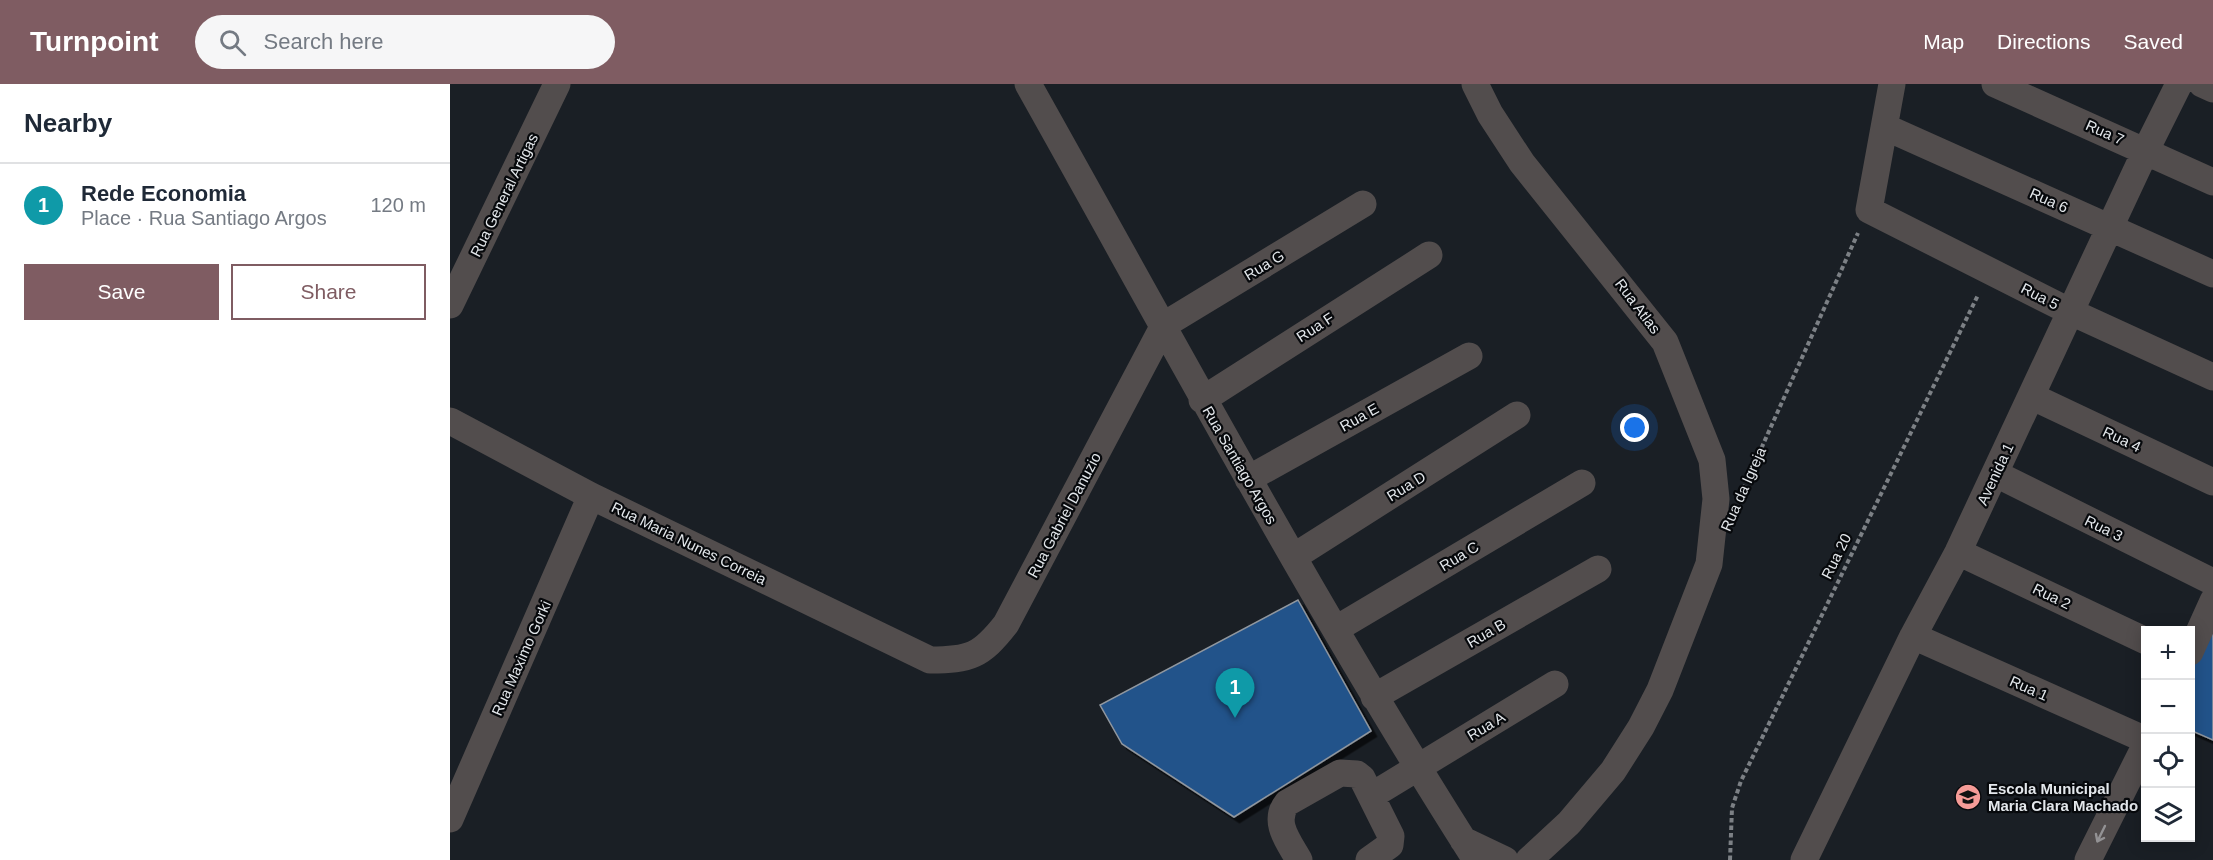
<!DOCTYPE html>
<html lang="en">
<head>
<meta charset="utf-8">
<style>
	:root { --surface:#fff; --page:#f6f6f7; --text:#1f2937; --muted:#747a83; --line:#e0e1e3; --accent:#7f5c62 }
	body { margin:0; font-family:Arial,sans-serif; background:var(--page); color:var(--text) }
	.controls { position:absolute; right:18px; bottom:18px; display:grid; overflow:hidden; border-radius:0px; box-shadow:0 3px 15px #0003 }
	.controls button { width:54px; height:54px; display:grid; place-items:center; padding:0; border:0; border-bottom:2px solid var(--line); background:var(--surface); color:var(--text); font:30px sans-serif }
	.you { position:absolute; left:1185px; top:344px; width:21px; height:21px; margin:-15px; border:4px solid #fff; border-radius:50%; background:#1a73e8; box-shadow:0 0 0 9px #1a73e833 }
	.badge { display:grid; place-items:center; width:39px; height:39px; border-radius:50%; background:var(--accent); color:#fff; font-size:20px; font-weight:700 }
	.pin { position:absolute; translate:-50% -50px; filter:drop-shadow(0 2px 3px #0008) }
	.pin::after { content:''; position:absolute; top:32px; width:21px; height:18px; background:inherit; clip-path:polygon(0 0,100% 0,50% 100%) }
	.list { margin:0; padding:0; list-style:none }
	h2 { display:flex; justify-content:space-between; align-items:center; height:78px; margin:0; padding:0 24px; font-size:26px }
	h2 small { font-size:20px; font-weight:400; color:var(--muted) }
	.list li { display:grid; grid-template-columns:39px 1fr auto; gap:18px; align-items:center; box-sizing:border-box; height:84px; padding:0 24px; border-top:2px solid var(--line) }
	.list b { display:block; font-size:22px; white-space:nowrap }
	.list p { margin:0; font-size:20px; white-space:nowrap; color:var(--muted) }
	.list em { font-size:20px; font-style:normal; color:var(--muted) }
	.actions { display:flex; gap:12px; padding:18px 24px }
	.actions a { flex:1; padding:14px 0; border:2px solid var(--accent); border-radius:0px; text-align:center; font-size:21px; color:var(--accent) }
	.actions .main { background:var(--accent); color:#fff }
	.icon { flex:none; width:33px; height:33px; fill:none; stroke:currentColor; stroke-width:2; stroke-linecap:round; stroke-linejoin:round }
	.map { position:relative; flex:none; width:1763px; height:776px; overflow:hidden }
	header { display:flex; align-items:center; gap:36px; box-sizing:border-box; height:84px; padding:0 30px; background:var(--accent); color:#fff }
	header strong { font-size:28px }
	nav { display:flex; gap:33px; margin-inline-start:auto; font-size:21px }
	.search { width:420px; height:54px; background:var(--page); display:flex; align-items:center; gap:15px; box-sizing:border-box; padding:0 21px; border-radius:33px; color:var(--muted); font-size:22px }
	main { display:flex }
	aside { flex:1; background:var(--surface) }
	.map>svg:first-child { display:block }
	.building { fill:#23538a; stroke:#90979f; stroke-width:1.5; filter:url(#shadow) }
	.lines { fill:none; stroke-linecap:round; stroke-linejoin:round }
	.path { stroke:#7c8085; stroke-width:4; stroke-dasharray:4.5 3; stroke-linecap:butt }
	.minor { stroke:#524d4d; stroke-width:27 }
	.oneway { stroke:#939294 }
	.labels { text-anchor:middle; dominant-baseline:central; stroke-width:4.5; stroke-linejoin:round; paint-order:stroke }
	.street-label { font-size:15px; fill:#e3e7eb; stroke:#07090c }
	.poi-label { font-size:15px; font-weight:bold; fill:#e3e7eb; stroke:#07090c; text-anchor:start }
</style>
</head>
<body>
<header>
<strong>Turnpoint</strong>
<div class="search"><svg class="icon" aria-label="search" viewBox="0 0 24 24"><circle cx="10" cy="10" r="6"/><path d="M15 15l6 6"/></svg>Search here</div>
<nav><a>Map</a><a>Directions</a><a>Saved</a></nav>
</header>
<main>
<aside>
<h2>Nearby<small></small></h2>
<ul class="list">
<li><span class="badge" style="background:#0f9aa8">1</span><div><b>Rede Economia</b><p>Place · Rua Santiago Argos</p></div><em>120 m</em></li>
</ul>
<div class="actions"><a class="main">Save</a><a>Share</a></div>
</aside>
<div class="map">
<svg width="1763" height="776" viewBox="0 0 1763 776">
	<defs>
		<filter id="shadow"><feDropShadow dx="5.5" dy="5.5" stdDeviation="0" flood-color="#0009"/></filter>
	</defs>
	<rect width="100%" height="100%" fill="#1a1f25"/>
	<!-- building -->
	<path class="building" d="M848,516l73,131 -137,86 -112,-73 -22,-39z
		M1763,539v117l-23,-10v-61z"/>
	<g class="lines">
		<!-- path -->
		<path class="path" d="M1293,405l115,-256
			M1280,776l2,-52 9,-27 237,-486"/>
		<!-- minor -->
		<path class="minor" d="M578,0c146,260 287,524 448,776
			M1025,0l15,30 32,49 143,179 47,118 4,39 -7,65 -49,126 -19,37 -28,44 -44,52 -40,37
			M1442,0l-23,126 202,102 142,65
			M1545,0l218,98
			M1752,0l11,5
			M1435,43l328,147
			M0,221l107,-221
			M1581,312l182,86
			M752,316l227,-145
			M0,337l141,75 339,164c40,0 51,-4 76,-36l158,-299 199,-121
			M1546,390l217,108
			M798,395l221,-123
			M1508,468l188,89
			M845,472l222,-141
			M886,545l246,-146
			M1463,552l233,104
			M1740,568l23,-51
			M924,613l224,-128
			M921,712l184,-112
			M0,735l141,-323
			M1013,756l42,20
			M849,776c-10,-18 -27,-38 -12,-57l53,-30 17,1 5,4 29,58 -1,9 -21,15
			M1354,776l109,-224 45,-84 188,-402 33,-66
			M1638,776l58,-116"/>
	</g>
	<!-- one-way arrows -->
	<defs><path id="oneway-shaft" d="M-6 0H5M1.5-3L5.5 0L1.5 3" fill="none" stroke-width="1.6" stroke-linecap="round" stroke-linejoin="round" transform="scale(1.5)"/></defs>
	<use class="oneway" href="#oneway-shaft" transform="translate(1651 750) rotate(116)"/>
	<!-- icons -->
	<defs>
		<g id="school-disc" transform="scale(1.35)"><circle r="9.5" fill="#f59b97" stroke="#07090c"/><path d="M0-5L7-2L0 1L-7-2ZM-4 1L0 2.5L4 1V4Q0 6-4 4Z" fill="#111"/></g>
	</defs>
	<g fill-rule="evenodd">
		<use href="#school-disc" x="1518" y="713"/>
	</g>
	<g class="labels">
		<!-- street labels -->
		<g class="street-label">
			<text transform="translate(1655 48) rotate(24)">Rua 7</text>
			<text transform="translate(54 111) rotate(-64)">Rua General Artigas</text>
			<text transform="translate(1599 116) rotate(24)">Rua 6</text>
			<text transform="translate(814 181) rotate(-31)">Rua G</text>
			<text transform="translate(1590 212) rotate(27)">Rua 5</text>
			<text transform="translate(1188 222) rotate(53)">Rua Atlas</text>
			<text transform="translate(865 243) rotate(-33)">Rua F</text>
			<text transform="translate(909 333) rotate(-29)">Rua E</text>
			<text transform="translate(1672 355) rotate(25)">Rua 4</text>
			<text transform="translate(790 381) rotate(60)">Rua Santiago Argos</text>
			<text transform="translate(1545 390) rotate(-65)">Avenida 1</text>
			<text transform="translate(956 402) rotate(-32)">Rua D</text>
			<text transform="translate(1293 405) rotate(-66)">Rua da Igreja</text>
			<text transform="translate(614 431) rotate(-62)">Rua Gabriel Danuzio</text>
			<text transform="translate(1654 444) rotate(26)">Rua 3</text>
			<text transform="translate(239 459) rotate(26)">Rua Maria Nunes Correia</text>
			<text transform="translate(1009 472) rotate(-31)">Rua C</text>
			<text transform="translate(1386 472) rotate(-64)">Rua 20</text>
			<text transform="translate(1602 512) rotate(26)">Rua 2</text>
			<text transform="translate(1036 549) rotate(-30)">Rua B</text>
			<text transform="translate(71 574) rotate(-66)">Rua Maximo Gorki</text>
			<text transform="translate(1579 604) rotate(24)">Rua 1</text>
			<text transform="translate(1036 642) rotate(-31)">Rua A</text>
		</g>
		<!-- poi labels -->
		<g class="poi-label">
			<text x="1538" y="704">Escola Municipal<tspan x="1538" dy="17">Maria Clara Machado</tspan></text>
		</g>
	</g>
</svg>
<div class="controls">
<button>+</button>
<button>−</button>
<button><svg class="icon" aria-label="locate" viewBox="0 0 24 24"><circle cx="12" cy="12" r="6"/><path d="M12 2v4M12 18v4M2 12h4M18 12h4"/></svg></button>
<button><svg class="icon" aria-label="layers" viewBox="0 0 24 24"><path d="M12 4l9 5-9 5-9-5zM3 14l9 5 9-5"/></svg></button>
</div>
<div class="you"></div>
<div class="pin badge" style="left:785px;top:634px;background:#0f9aa8">1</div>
</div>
</main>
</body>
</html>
